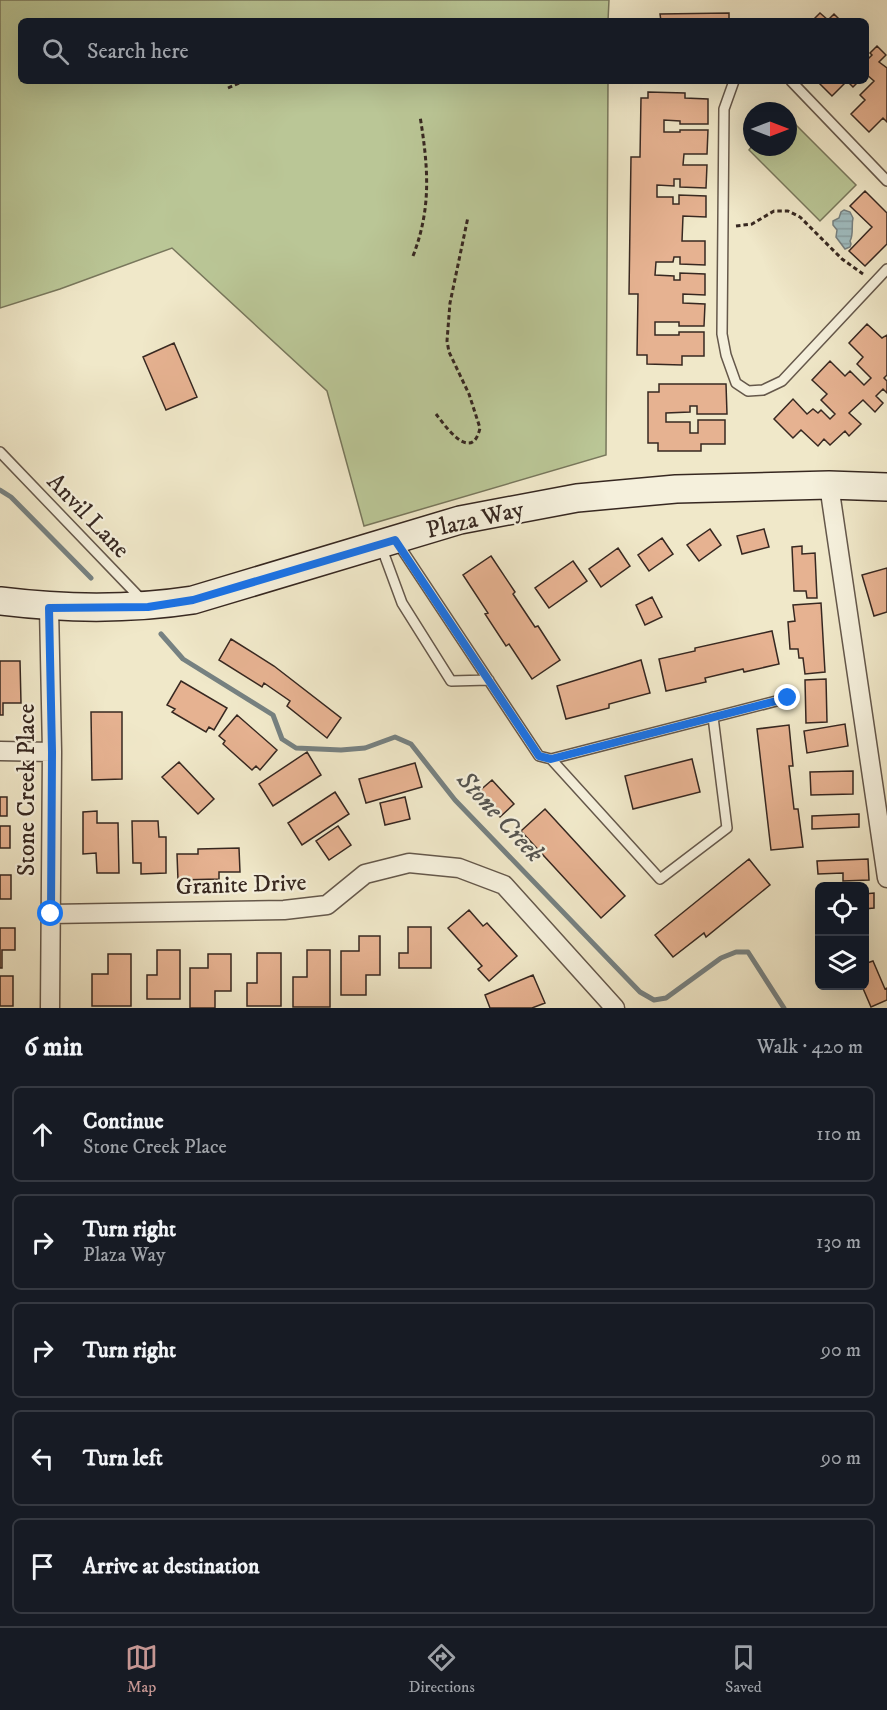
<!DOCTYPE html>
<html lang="en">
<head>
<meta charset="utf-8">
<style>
	:root { --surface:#171b24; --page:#242831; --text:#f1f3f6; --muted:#9ea1a6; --line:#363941; --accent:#c59692 }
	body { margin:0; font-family:"IM FELL DW Pica",serif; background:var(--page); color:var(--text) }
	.controls { position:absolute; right:18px; bottom:18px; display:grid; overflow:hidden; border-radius:9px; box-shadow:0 6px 24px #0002 }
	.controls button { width:54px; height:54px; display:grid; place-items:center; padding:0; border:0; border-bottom:2px solid var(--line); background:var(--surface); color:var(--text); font:30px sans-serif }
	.compass { position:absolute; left:743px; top:102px; width:54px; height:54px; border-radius:50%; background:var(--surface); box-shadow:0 6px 24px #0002; rotate:90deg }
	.stop { position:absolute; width:18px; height:18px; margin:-14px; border:4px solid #1a73e8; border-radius:50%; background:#fff }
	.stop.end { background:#1a73e8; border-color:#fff; box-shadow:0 2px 6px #0008 }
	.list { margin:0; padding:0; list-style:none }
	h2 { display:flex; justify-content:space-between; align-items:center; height:78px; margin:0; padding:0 24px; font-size:26px }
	h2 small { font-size:20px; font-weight:400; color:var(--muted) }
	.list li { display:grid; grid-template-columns:39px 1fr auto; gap:18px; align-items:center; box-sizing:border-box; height:96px; margin:0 12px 12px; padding:0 12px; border:2px solid var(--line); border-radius:9px }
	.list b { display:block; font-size:22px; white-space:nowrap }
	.list p { margin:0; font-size:20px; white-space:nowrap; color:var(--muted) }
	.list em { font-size:20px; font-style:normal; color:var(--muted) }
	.icon { flex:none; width:33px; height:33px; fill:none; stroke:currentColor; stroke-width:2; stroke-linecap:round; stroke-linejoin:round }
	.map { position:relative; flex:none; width:887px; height:1008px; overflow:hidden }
	.search { position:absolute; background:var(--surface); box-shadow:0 6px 24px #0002; left:18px; right:18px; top:18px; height:66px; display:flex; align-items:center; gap:15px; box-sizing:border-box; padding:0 21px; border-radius:9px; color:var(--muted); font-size:22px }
	.sheet { height:618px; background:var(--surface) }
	nav { display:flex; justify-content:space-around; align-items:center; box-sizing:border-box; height:84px; border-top:2px solid var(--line); background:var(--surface); font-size:16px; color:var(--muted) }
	nav a { display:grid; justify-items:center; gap:3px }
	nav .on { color:var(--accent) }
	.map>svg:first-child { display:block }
	.green { fill:#bac696; stroke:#78775c; stroke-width:1.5 }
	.water { fill:url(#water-rules); stroke:#768181; stroke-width:1.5 }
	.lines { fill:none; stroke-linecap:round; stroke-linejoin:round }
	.stream { stroke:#768181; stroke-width:5 }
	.building { fill:#e6b291; stroke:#372821; stroke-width:1.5 }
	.lane-casing { stroke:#65584b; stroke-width:12 }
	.street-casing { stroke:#65584b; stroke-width:21 }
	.secondary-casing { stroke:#372821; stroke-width:30 }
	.path { stroke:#372821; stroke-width:3; stroke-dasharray:4.5 3; stroke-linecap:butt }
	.lane { stroke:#f5f0dc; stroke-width:9 }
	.street { stroke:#f5f0dc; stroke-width:18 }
	.secondary { stroke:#f5f0dc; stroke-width:27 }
	.route { stroke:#1a73e8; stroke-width:8 }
	.labels { text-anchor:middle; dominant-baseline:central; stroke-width:4.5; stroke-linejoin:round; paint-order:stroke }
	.street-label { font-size:24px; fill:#372821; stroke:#f5f0dc }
	.water-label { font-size:26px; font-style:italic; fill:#565551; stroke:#f5f0dc }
</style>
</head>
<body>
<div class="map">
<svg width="887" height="1008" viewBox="0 0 887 1008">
	<defs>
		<pattern id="water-rules" width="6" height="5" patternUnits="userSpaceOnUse" patternTransform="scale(1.5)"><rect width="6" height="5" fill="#a0bdc1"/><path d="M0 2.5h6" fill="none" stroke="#8aa2a6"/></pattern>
	</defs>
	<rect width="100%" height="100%" fill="#f0e8c9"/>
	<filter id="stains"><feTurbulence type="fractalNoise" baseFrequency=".00333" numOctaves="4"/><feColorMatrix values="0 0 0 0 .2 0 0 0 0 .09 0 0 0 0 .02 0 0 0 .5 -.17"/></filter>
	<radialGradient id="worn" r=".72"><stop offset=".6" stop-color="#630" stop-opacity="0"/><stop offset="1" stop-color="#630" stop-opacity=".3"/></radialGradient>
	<!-- green -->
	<path class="green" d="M0,0h609l-1,21h-587v60h587l-2,374 -242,71 -37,-135 -155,-143 -112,41 -60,19z
		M788,117l68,68 -36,36 -71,-71 3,-4 36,1z"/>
	<!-- water -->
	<path class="water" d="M844,210l6,2 3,6c-2,8 1,16 -3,23l1,3 -1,3 -5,2 -9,-12 1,-7 -4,-5v-4l6,-3 2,-6z"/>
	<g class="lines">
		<!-- stream -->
		<path class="stream" d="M0,490l11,7 80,81
			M161,634l22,25 90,56 9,24 14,9 45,2 24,-2 30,-11 16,7 44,56 185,192 14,8 12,-2 55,-40 15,-6h12l36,56"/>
	</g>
	<!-- building -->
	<path class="building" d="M729,13v8h-68l-1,-7z
		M820,13l8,7 6,-6 7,7h-29z
		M877,46l9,9 -7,7 8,6v54l-4,-4 -14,14 -18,-18 14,-14 -5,-5 14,-14 -8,-7v-15l1,1 5,-5 -2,-2z
		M817,81h42l-6,6 -6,-6 -15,15z
		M648,92l37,1v5l23,1v25h-28v-3l-16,-1v12h16v-2h28l-1,24h-23l-1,11h24l-1,23 -26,-1v-8h-6v7l-17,-1v12h16v7h6v-9l27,1v21l-23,-1 -1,25h23v24l-25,-1v-7h-6l-1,5h-17l-1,13 19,1v4h6v-7l25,1v21l-22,-1v9l22,1 -1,22h-25v-4h-24v13h24v-3h25v24h-22v9l-35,-1v-9h-10l1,-61h-9l2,-137h9l1,-59h7z
		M865,191l22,22v31l-22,22 -16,-15 23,-24 -22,-21z
		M867,324l15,14 5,-3v40l-3,3 3,3v12l-4,-4 -7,7 7,7 -8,9 -12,-12 -14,13 12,11 -12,12 -4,-5 -15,14 -6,-6 -6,7 -17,-16 -8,8 -19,-19 19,-20 14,15 6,-5 5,4 3,-3 9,9 5,-5 -14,-14 6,-6 -15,-14 18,-19 15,15 5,-5 14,14 7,-7 -14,-14 6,-7 -14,-14z
		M174,343l23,54 -31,13 -23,-53z
		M659,384h67l1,30h-30v-8h-7v6l-24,1v9h24v11h8v-13h27v24h-24v7h-43v-8h-10v-51h11z
		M710,529l11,16 -22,16 -12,-16z
		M764,529l5,18 -27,7 -5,-18z
		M662,538l11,16 -24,17 -11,-16z
		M802,546v8l13,-1 2,45h-10l-1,-7h-12l-2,-44z
		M618,548l12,18 -29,21 -12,-18z
		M491,556l24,36 -2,2 22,33 3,-1 22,34 -28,19 -23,-35 -3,2 -21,-32 3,-1 -25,-38z
		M573,561l14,20 -38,27 -14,-20z
		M887,568v44l-13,4 -12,-41z
		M652,597l10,20 -17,8 -9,-20z
		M821,603l4,69 -20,2 -2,-16h-4l-1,-9h-8l-2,-27 7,-1 -2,-16z
		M772,631l7,33 -35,8 -1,-3 -38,9 1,4 -40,9 -7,-32 36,-8v-3z
		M231,639l43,27 67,52 -14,20 -40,-32 3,-5 -26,-18 -2,4 -43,-27z
		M641,660l9,33 -41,11v4l-43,11 -9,-33z
		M0,661h20l1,42h-18v12h-3z
		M826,679l1,43 -21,1 -1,-43z
		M181,681l46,27 -13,22 -5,-3 -3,5 -34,-20 3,-3 -8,-4z
		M91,712h31v67l-30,1z
		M237,715l40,35 -17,20 -4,-4 -4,4 -29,-26 2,-3 -6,-5z
		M845,724l3,22 -41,7 -3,-22z
		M789,725l4,41h-4l5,43h4l5,38 -32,3 -14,-121z
		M307,752l14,23 -48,31 -14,-22z
		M692,759l8,33 -67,17 -8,-33z
		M179,762l35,37 -16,15 -36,-37z
		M415,763l7,24 -56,16 -7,-24z
		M853,771v23l-42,1 -1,-23z
		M492,780l22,24 -14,13 -23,-24z
		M335,792l14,22 -47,31 -14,-22z
		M0,797h7v19h-7z
		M405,797l5,22 -25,6 -5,-22z
		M545,809l80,87 -24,22 -80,-87z
		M97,811v12h21l1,50h-22l-1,-20 -13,1v-42z
		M859,814v13l-47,2v-13z
		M132,821h26l1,16h7v36l-25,1v-11h-8z
		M0,826h10v22h-10z
		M338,826l13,19 -22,15 -13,-19z
		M239,848l1,24h-21v7l-41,1 -1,-26h21v-5z
		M749,859l21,26 -64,52 -2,-4 -31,24 -18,-22z
		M868,859l1,21 -26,1v-8l-25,1 -1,-13z
		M0,875h11v24h-11z
		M874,893v15l-10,1v-15z
		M469,910l14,16 4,-3 30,33 -28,25 -11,-12 4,-3 -34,-38z
		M408,927h23v41h-32v-15h9z
		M0,928h15v22h-13v18h-2z
		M359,936h21v39h-14v20h-25v-44h18z
		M157,950h23v49h-33v-24h10z
		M307,950h23v57h-37v-30h14z
		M257,953h24v53h-34v-23h10z
		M108,954h23v52h-39v-32h16z
		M208,954h23v37h-16v17h-25v-40h18z
		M873,961l12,28 2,-1v12l-16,7 -9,-21h2v-22z
		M533,975l12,28 -13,5h-42l-5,-13z
		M0,976h13v30h-13z"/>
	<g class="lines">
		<!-- lane casing -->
		<g class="lane-casing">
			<path id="lane" d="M734,81l-10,28 -2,225 4,21 10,28 12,8 15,-1 19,-9 105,-112
				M791,81l96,100
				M0,452l143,149
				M397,542l142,214 12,3 237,-61
				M381,546l21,57 49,78 38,-1
				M551,759l109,120 67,-51 -14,-111"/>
		</g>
		<!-- street casing -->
		<g class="street-casing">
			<path id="street" d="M829,485l58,393
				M49,607l3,145 -2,256
				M0,751l52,1
				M51,914l233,-4 43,-5 38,-31 44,-11 50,5 45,17 111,123"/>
		</g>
		<!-- secondary casing -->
		<g class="secondary-casing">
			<path id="secondary" d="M0,601c65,8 128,9 193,-1l267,-80 117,-22 99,-9 153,-4 58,2"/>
		</g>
		<!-- path -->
		<path class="path" d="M228,88l16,-7
			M736,226l16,-2 22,-13h14l12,6 42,42 21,15
			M413,256c19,-49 15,-90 7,-140
			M436,414c9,12 36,50 44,14l-11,-34 -20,-42 -2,-11 3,-38 18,-86"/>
		<!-- lane -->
		<use href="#lane" class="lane"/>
		<!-- street -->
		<use href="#street" class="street"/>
		<!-- secondary -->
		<use href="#secondary" class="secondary"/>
	</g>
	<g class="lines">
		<!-- route -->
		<path class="route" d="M51,914l1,-162 -3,-144 99,-1 45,-7 202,-60 144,216 12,3 237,-61"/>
	</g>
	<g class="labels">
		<!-- street labels -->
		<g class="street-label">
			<text transform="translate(88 516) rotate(46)">Anvil Lane</text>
			<text transform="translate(475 520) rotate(-13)">Plaza Way</text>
			<text transform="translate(27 790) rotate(-90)">Stone Creek Place</text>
			<text transform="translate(241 885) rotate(-2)">Granite Drive</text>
		</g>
		<!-- water labels -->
		<g class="water-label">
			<text transform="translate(500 817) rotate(47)">Stone Creek</text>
		</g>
	</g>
	<rect width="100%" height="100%" filter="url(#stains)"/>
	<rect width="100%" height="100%" fill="url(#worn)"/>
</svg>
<div class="controls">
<button><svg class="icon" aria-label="locate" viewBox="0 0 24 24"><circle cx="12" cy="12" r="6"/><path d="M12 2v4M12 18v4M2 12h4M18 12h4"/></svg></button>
<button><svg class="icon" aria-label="layers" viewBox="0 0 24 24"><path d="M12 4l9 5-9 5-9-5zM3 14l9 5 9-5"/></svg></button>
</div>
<svg class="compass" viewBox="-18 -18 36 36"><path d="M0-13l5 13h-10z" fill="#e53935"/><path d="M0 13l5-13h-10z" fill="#9ea1a6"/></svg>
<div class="stop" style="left:51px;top:914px"></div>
<div class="stop end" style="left:788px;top:698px"></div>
<div class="search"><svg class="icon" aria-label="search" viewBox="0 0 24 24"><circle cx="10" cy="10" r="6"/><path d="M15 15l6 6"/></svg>Search here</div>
</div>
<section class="sheet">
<h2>6 min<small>Walk · 420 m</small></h2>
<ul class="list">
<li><svg class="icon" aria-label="ahead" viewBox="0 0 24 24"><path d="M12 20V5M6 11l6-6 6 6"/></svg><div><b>Continue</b><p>Stone Creek Place</p></div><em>110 m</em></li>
<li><svg class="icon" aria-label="right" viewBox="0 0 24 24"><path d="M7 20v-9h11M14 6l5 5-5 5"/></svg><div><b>Turn right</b><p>Plaza Way</p></div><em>130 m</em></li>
<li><svg class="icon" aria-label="right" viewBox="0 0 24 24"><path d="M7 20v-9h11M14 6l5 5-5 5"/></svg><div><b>Turn right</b></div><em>90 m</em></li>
<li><svg class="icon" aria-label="left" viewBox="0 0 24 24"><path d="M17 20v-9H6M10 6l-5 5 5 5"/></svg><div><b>Turn left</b></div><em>90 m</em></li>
<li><svg class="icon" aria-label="arrive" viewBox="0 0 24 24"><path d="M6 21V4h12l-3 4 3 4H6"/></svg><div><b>Arrive at destination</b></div></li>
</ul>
</section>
<nav>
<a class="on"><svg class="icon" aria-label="map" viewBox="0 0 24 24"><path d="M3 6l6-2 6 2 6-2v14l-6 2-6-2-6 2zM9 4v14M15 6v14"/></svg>Map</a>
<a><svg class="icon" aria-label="directions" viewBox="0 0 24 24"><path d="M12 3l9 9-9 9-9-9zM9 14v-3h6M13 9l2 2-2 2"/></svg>Directions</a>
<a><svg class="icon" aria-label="saved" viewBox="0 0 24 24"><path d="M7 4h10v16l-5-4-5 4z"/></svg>Saved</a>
</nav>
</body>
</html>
